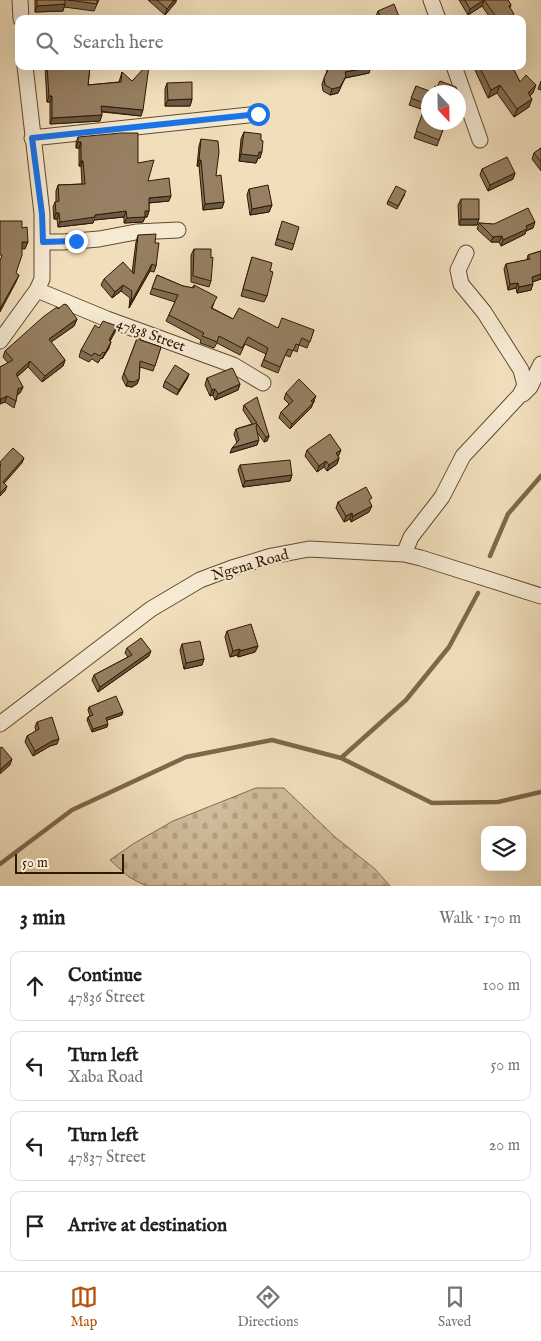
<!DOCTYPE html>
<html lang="en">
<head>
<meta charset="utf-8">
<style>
	:root { --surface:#fff; --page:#f2f2f2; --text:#202124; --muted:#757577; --line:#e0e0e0; --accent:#b45309 }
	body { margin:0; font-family:"IM FELL English",serif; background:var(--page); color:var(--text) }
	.controls { position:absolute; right:15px; bottom:15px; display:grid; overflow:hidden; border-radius:10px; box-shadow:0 5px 20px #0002 }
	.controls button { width:45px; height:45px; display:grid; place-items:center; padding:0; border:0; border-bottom:1px solid var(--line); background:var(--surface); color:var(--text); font:25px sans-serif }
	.compass { position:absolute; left:421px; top:85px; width:45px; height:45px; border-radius:50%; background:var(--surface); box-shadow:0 5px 20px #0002; rotate:158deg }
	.scale { position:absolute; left:15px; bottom:12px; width:109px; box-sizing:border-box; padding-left:5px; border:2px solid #331800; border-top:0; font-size:14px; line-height:18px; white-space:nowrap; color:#331800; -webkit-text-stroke:4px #f6ead3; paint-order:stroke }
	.stop { position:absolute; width:15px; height:15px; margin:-11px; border:4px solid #1a73e8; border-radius:50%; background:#fff }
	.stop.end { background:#1a73e8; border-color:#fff; box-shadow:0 1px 5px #0008 }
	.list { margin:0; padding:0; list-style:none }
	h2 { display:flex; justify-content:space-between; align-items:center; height:65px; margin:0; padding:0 20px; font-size:21px }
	h2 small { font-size:16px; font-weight:400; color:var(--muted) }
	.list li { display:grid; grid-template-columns:32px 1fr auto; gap:15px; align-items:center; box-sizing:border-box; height:70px; margin:0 10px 10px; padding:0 10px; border:1px solid var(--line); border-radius:10px }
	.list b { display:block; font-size:19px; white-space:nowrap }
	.list p { margin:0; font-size:16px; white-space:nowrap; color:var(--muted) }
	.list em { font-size:16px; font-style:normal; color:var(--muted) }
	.icon { flex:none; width:28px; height:28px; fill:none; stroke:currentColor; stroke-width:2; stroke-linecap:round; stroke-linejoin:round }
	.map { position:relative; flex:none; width:541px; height:886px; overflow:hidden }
	.search { position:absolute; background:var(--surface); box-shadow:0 5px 20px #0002; left:15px; right:15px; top:15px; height:55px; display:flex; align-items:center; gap:12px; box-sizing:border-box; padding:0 18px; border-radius:10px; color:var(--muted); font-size:19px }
	.sheet { height:385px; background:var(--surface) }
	nav { display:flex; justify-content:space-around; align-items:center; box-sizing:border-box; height:70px; border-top:1px solid var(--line); background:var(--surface); font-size:14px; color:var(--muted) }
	nav a { display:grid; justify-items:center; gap:2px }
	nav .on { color:var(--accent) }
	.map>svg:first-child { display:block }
	.cemetery { fill:url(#cemetery-stones); stroke:#826a4e }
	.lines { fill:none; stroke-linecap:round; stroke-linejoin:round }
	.stream { stroke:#7e674a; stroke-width:4.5 }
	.street-casing { stroke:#624a2f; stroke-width:17 }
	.street { stroke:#f6ead3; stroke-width:15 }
	.wall { fill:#816d54; stroke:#331800 }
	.shaded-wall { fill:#695945; stroke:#331800 }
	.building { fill:#967f62; stroke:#331800 }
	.route { stroke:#1a73e8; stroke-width:6 }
	.labels { text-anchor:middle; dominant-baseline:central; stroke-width:4; stroke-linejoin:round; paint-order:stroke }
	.street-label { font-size:15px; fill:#331800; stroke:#f6ead3 }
</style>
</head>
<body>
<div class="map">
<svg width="541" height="886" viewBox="0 0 541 886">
	<defs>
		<pattern id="cemetery-stones" width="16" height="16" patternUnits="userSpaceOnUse" patternTransform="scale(1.25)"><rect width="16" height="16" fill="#d1bd9c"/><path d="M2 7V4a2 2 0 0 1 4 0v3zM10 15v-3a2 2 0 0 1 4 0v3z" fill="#b4a285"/></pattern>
	</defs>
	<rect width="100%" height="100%" fill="#f1dfbc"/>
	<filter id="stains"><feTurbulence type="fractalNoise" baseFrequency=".004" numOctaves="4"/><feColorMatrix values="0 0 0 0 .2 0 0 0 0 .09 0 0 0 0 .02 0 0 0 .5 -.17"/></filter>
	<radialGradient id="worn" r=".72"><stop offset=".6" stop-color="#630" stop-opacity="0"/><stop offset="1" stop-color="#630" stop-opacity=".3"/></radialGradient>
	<!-- cemetery -->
	<path class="cemetery" d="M256,788h28l51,49 40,32 15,17h-244l-17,-9 -19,-17 23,-16 40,-23z"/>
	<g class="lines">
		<!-- stream -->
		<path class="stream" d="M490,556l18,-42 33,-38
			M341,758l65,-58 43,-53 29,-54
			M0,864l72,-54 114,-53 86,-17 69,18 91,45 66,-1 43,-10"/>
		<!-- street casing -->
		<g class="street-casing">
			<path id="street" d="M20,0l1,19
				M431,0l7,19
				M454,66l26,74
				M32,138l226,-24
				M43,242h20l36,-3 37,-7 42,-2
				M37,290l70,29 126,46 30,18
				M0,341l37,-51 5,-11v-65l-17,-148
				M523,394l7,-7 11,-23
				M404,554l7,-17 31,-40 21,-41 57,-61 5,-10 -4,-15 -37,-58 -23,-28 -3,-14 8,-17
				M0,724l151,-115 49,-29 32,-12 40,-12 37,-7 95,5 17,4 120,38"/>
		</g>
		<!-- street -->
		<use href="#street" class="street"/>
	</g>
	<!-- wall -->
	<path class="wall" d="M35,0h64l-5,11 -30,-4 -1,4 -28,1z
		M148,0h28v2l-11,13z
		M459,0h49l3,5 -1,3 2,11h-21l-9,-13 -14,9z
		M378,11l22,8h-23l-1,-3z
		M45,66h45l-2,19 31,-3 3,-10 19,44 -39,-4 -2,9 -50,3v-22h-3z
		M326,66h45l-2,7 -24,5 -7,15 -8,2 -7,-4 -1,-7 5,-13z
		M473,66h39l8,16 13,11 -3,3 -1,11 -15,10 -17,-24 -9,5z
		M541,81v9l-3,-1z
		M167,83l25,16 -2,7h-25v-17z
		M416,86l26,40 2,1 -7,19 -23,-8 10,-28 -15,-5z
		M244,132l17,8 -1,18h-2l-2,5 -17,-2 2,-22z
		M78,137l60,26 10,18 21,20 -20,2v8l-2,6h-2l-2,5 -19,1v-6l-30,3 -1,3 -35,4 -1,-8h-3l-1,-12 2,-5 1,-1v-10l2,-6 24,-1 -1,-18h-2v-18h-3v-5z
		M201,139l23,63 -2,6 -19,2 -4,-44h-2l2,-20z
		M541,148v23l-9,-12 2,-6z
		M482,169l33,4 -2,6 -25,12 -8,-16z
		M249,189l23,16 -3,7 -19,3 -3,-20z
		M405,194l-8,15 -10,-5 1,-3z
		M461,199l18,20 -2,6h-18l-1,-20z
		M479,223l54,5 -7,3 -1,3 -24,12 -2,-4h-8l-14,-13z
		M280,228l14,16 -2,6 -17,-5z
		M138,235l17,8 1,23 -2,6 -4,-1 -21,37 1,-10 -9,-7 -9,7 -11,-13 3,-6 28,-6 4,-31z
		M194,249l17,32 -2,6 -18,-5v-27z
		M541,251v28l-9,3 -1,8 -14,3 -1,-5 -8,2 -4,-21 2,-5 21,-4 1,-5z
		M252,257l18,14 -3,25 -3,6 -23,-6z
		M157,275l26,11 9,2 2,-3 20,18 -2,5 21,11 45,9 36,2 -7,18 -8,-3 -2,7 -4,-2 -3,7 -5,-2 -7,18 -17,-7 5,-12 -21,-10 -5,11 -23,-12 -3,5 -14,-5 1,-3 -35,-19 9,-19 -25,-8z
		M58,309l19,10 -3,7 -23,16 14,18 -2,6 -21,16 -14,-15 -11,10 6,10 -3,6 -3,2 -1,6 -2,7 -9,-6 -5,2v-37l8,-4 -5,-6 2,-6z
		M99,328l16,4 -5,9 -1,7 -7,11 -1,-1 -3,5 -6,-4 -3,3 -10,-5 2,-7z
		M138,336l2,4 21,7 -8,24 -13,-4 -1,12 -2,5 -5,3 -6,-1 -4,-8z
		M189,374l-2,5 -10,16 -14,-8 2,-6z
		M207,378l33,6 -2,6 -23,10 -2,-5 -3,1 -5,-11z
		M286,393l29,8 -2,2 -2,5 -21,21 -11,-11 2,-6 8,-8 -5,-5z
		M244,405l25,31 -2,5 -3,1 -7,-10v13l-27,8 7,-10 -3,-9 2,-5 16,-5 -9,-14z
		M307,450l32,5 -1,1 1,2 -2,6 -10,7 -3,-4 -7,5 -12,-16z
		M240,465l52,10 -2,6 -47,6 -5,-17z
		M338,502l32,1 -1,9 -18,10 -1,-3 -6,3 -8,-14z
		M227,631l31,15 -3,6 -17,5 -1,-2 -7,2 -5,-20z
		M182,644l22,15 -2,6 -18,4 -4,-19z
		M127,648l22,8 -51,36 -6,-12 2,-5 34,-18 -3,-4z
		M89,707l33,8 -15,5v7l-15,5 -5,-12 1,-3 2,-1 -2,-6z
		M37,722l20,22 -7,2 -17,10 -8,-14 2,-6 9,-5 -1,-4z"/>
	<!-- shaded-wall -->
	<path class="shaded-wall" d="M174,0h2v2l-11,13 2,-6z
		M484,0l-2,6 -14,9 2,-6z
		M65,4l-2,7 -28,1 2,-6z
		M371,67l-2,6 -24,5 -7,15 -8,2 2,-6 13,-17z
		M500,85l-3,8 -9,5 3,-8z
		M536,85l-3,8 -8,8 3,-8z
		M49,96h3l-2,6h-3z
		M192,99l-2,7h-25l3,-6z
		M532,99l-3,8 -15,10 3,-8z
		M101,106l42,4 -2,6 -42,-5z
		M102,115l-2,6 -50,3 2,-6z
		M78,142h3l-2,6h-3z
		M259,152h3l-2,6h-2l-2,5 -17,-2 2,-7z
		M199,160h2l-2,6h-2z
		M81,161h2l-2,5h-2z
		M515,173l-2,6 -25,12 2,-6z
		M171,196l-2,5 -22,2 2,-5z
		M224,202l-2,6 -19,2 2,-6z
		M272,205l-3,7 -19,3 2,-6z
		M126,211l-2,6 -30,3 -1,3 -35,4 2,-5 35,-7z
		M145,211h4l-2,6h-2l-2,5 -19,1 3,-5z
		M56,213h3l-2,6h-3z
		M461,219h18l-2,6h-18z
		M535,222l-2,6 -7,3 -1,3 -24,12 2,-6 23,-14z
		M502,236l-3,6h-8l2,-5z
		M22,242h6l-3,7h-6z
		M152,264l-2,7 -21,37 2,-6z
		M541,274v5l-11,4 2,-6z
		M19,275l-3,7 -16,30v-3z
		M518,283l-2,5 -8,2 2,-6z
		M533,284l-2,6 -14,3 2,-6z
		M123,285l-2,6 -9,7 3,-6z
		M77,319l-3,7 -27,19 2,-6z
		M117,326l-2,6 -8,15 2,-7z
		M111,342l-2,6 -7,11 3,-6z
		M65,360l-2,6 -21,16 3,-6z
		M30,361l-2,6 -15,13 3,-6z
		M189,374l-2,5 -10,16 2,-5z
		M139,379l-2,5 -5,3 -6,-1 2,-5z
		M240,384l-2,6 -23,10 3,-6z
		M23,387l-3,6 -4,2 2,-6z
		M215,389l-2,6 -3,1 2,-6z
		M7,396l-2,6 -5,2 1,-5z
		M316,396l-5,12 -21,21 2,-5z
		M269,436l-2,5 -3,1 2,-5z
		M259,440l-2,5 -27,8 2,-5z
		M341,450l-2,5 -5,3 2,-5z
		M24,458l-2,5 -21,24 2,-5z
		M339,458l-2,6 -10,7 2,-6z
		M326,461l-2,6 -7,5 2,-6z
		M292,475l-2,6 -47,6 2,-6z
		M7,486l-2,5 -5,5v-3z
		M372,506l-3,6 -18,10 2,-6z
		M352,513l-2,6 -6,3 2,-6z
		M258,646l-3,6 -17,5 2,-6z
		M240,649l-3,6 -7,2 3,-6z
		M151,651l-2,5 -51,36 2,-5z
		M204,659l-2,6 -18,4 2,-6z
		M123,712l-1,3 -17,6 1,-3z
		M108,724l-1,3 -15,5 1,-3z
		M59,739l-2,5 -7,2 -17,10 2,-5 17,-10z
		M12,759l-2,6 -10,9v-4z"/>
	<!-- building -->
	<path class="building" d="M37,0h28v4l-28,2z
		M68,0h29v4z
		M157,0h17l-7,9z
		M465,0h43l3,5 -2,1 5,8 -4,3 2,2h-14l-14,-19 -14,9z
		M394,4l6,15h-19l-3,-8z
		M47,66h43l-2,19 33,-3 1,-10 10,9 14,-15h3l-6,44 -42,-4 1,9 -50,3v-22h-3z
		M330,66h41v1l-26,5 1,4 -6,11 -8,2 -7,-4 -1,-7z
		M479,66h33l8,16 6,-7 10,10 -8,8 4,6 -15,10 -17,-24 -9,5z
		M440,81l16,6 1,2 -2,3h-27v30h15l-1,4 2,1 -5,13 -23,-9 10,-27 -15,-6 5,-12 16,6 3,-6 2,1z
		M192,82v17l-24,1 -1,-17z
		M244,132l17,2v6l2,1 -1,11h-3l-1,4 -17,-2z
		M121,133h17v30l16,-3 -6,21 21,-3 2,18 -22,2v13h-4v6l-18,1 -1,-7 -31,4v2l-35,5 -1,-9h-3l-1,-11 4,-1 -1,-16 27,-1 -2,-23h-2v-19h-3v-5z
		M201,139l17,2 1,11 -3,24 5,-1 3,27 -19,2 -4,-44h-2z
		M541,148v14l-7,-9z
		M507,157l8,16 -25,12 -8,-16z
		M268,185l4,20 -20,4 -3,-20z
		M396,186l10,5 -8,15 -10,-5z
		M461,199h18v20h-18z
		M528,208l7,14 -9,4 1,3 -24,11 -1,-4 -9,1 -14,-14 15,1z
		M0,221h22v7l5,-1 1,15h-6v13l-6,18 3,2 -19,34v-48l2,-6h-2z
		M282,221l17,6 -5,17 -17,-5z
		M156,234l-1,9h4l-3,23 -4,-2 -21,38 1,-11 -9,-6 -8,7 -11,-13 19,-17 11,12 4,-39z
		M194,249h17v9l2,-1 -2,24 -18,-5z
		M541,251v23l-9,3 1,7 -14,3 -1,-4 -8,1 -4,-20 24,-5 -2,-4z
		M252,257l20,6 -2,8 3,1 -6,24 -24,-7z
		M157,275l26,11 11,2v-3l23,12 -6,11 22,11 6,-11 39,20 4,-10 32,12 -4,12 -8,-4 -3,7 -3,-1 -3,7 -5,-2 -8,18 -16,-7 4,-12 -20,-11 -6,11 -23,-12 -2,6 -15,-6 2,-3 -35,-18 9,-20 -26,-7z
		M64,304l3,1 10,14 -28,20 16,21 -20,16 -15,-15 -14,13 7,13 -5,2 -2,12 -9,-5 -6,3 -1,-1v-31l13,-7 -8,-9 38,-34 14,-10 1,2z
		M103,321l14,5 -8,14 2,2 -6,11 -2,-1 -3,4 -6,-3 -2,3 -11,-6 14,-25 4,3z
		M138,336h2v4l21,7 -6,19 -15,-5 -1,18 -5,3 -6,-1 -4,-8z
		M175,365l14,9 -10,16 -14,-9z
		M232,368l1,1 7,15 -22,10 -3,-5 -3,1 -5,-12z
		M299,379l17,17 -5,5 2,2 -21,21 -11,-12 12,-11 -7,-8z
		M257,397l12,39 -3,1 -9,-13 -1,3 3,13 -27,8 7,-8 -3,-11 21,-6 -13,-18z
		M330,434l11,16 -5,3 3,5 -10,7 -3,-4 -7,5 -12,-16z
		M13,448l11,10 -21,24 4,4 -7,7v-27l1,-1 -1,-1v-2z
		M290,460l2,15 -47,6 -5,-16z
		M366,487l6,11 -3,2 3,6 -19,10 -1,-3 -6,3 -8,-14z
		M251,624l7,22 -18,5v-2l-7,2 -6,-20z
		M141,638l10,13 -51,36 -6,-12 38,-20 -5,-7z
		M200,641l4,18 -18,4 -4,-19z
		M116,696l7,16 -17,6 2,6 -15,5 -5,-12 5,-2 -4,-8z
		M52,717l7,22 -7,2 -17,10 -8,-15 12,-7 -2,-7z
		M2,747l10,12 -12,11v-22z"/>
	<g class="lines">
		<!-- route -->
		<path class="route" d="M76,241l-33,1 -1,-28 -10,-76 226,-24"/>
	</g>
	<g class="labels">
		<!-- street labels -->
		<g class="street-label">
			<text transform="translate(151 335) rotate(20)">47838 Street</text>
			<text transform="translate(250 565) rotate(-16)">Ngena Road</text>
		</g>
	</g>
	<rect width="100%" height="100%" filter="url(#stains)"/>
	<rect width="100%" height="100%" fill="url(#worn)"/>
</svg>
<div class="controls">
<button><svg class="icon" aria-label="layers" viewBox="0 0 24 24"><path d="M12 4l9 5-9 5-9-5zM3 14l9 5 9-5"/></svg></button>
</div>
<svg class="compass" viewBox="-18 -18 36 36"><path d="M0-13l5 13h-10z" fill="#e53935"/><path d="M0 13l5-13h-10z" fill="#757577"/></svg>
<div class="scale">50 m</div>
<div class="stop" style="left:258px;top:114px"></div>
<div class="stop end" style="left:76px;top:241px"></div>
<div class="search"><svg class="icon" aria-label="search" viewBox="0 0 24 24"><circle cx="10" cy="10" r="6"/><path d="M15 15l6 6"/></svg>Search here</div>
</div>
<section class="sheet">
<h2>3 min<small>Walk · 170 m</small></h2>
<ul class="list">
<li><svg class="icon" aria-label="ahead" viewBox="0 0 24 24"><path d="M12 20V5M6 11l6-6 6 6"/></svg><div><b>Continue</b><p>47836 Street</p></div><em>100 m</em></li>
<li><svg class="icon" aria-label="left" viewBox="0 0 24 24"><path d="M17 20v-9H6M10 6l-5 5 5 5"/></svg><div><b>Turn left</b><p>Xaba Road</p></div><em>50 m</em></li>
<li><svg class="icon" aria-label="left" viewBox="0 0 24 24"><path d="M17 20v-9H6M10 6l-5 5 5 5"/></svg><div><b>Turn left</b><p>47837 Street</p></div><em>20 m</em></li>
<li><svg class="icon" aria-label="arrive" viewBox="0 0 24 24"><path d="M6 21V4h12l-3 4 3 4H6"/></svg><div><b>Arrive at destination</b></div></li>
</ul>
</section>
<nav>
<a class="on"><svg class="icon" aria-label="map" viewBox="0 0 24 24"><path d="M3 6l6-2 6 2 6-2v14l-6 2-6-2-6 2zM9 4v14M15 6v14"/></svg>Map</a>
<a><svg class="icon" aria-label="directions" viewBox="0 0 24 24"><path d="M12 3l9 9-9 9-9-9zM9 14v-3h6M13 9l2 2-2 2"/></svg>Directions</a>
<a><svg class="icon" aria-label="saved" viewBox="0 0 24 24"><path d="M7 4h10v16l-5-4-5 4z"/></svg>Saved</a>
</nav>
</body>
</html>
